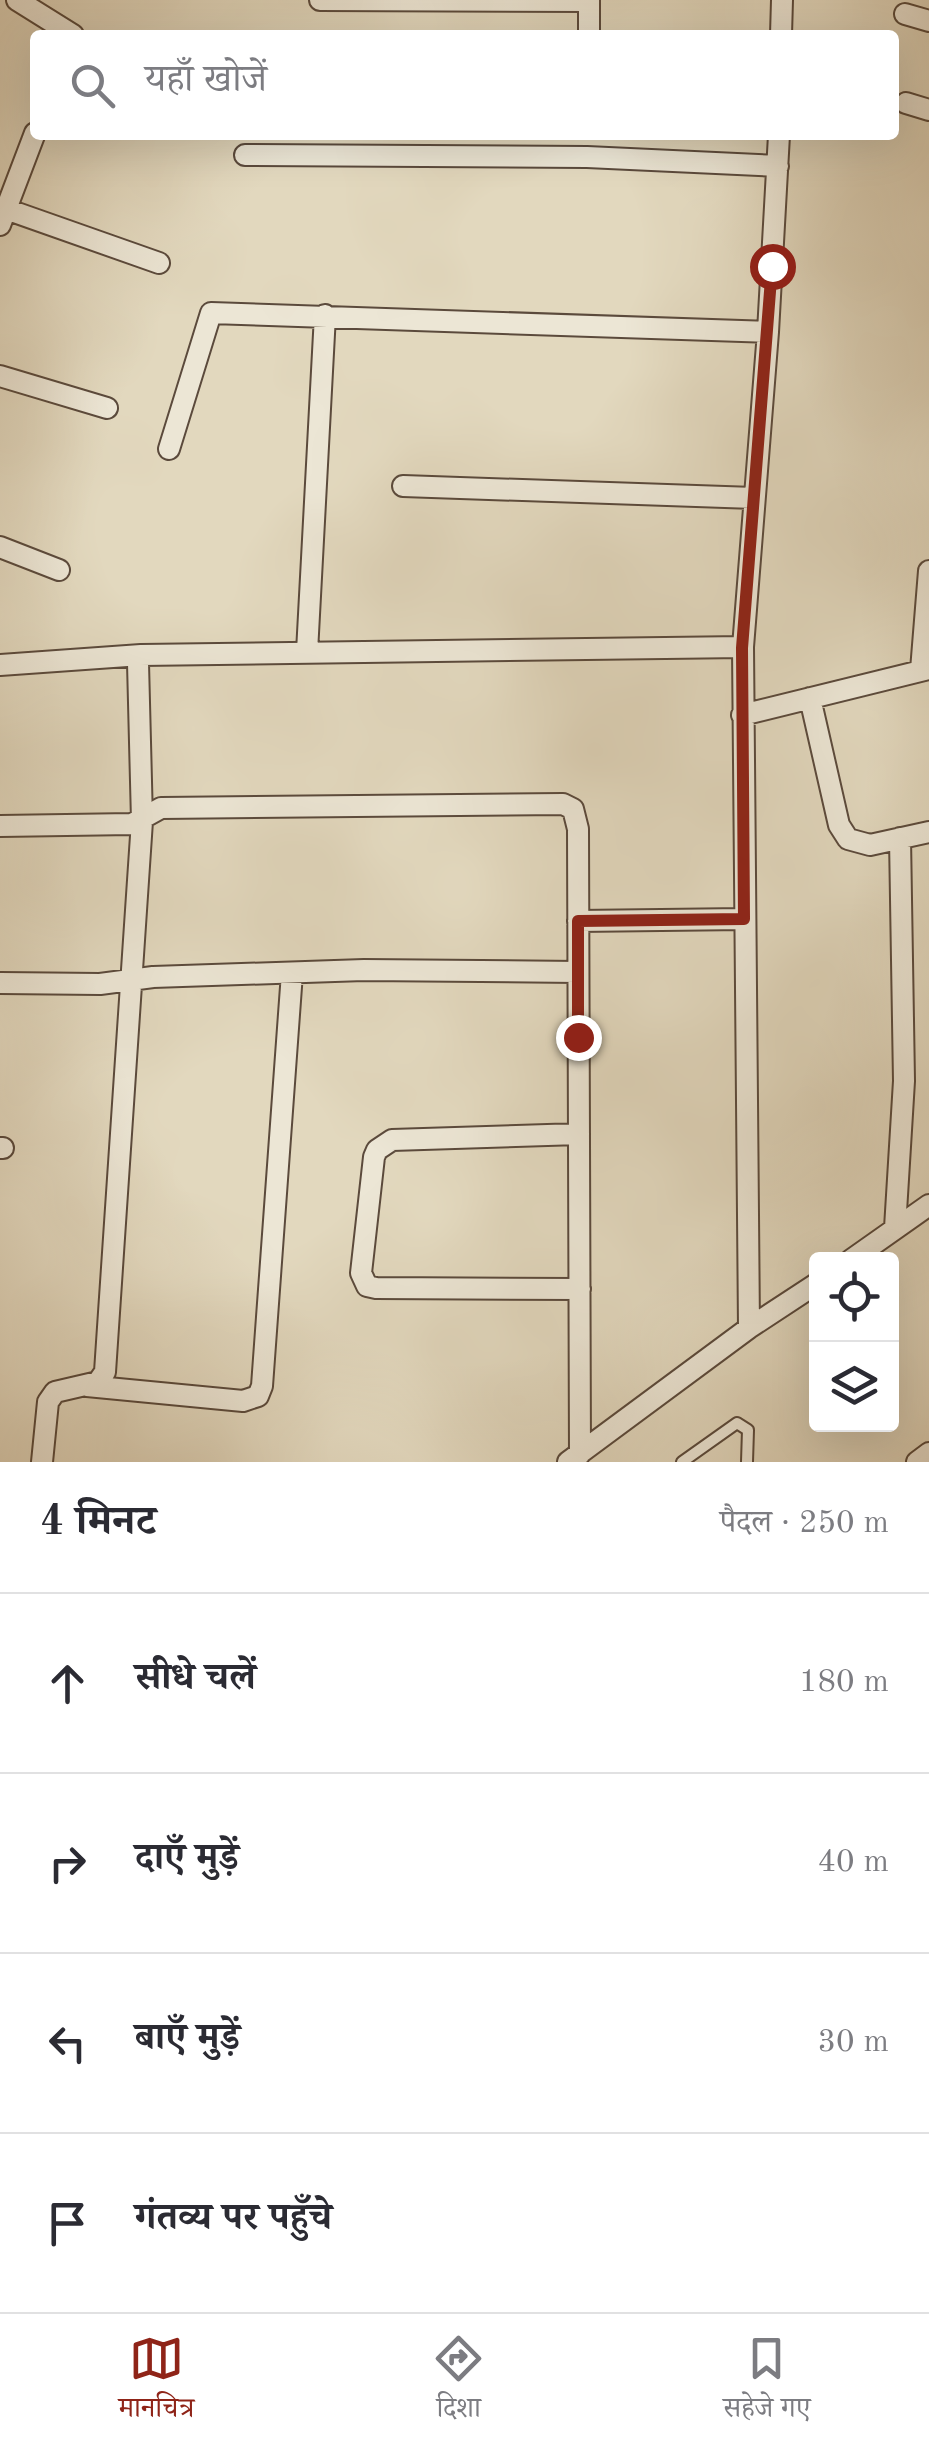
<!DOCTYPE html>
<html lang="hi">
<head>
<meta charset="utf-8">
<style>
	:root { --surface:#fff; --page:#f7f7f7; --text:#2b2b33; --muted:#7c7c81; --line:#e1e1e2; --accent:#8f2418 }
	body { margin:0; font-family:"Old Standard TT","Noto Serif Devanagari",serif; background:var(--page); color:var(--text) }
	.controls { position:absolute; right:30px; bottom:30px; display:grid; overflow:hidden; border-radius:10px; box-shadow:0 10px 40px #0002 }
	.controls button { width:90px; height:90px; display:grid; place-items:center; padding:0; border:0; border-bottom:2px solid var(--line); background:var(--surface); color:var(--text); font:50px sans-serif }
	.stop { position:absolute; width:30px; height:30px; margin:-22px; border:8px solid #8f2418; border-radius:50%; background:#fff }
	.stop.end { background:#8f2418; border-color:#fff; box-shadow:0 2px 10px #0008 }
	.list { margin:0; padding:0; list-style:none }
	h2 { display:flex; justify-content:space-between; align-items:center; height:130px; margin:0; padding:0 40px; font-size:42px }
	h2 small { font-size:32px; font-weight:400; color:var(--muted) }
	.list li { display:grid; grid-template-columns:65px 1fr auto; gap:30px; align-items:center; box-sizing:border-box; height:180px; padding:0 40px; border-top:2px solid var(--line) }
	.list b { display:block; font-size:38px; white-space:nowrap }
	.list em { font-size:32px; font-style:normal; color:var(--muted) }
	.icon { flex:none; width:55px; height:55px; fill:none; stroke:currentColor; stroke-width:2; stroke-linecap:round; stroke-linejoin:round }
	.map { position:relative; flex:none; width:929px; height:1462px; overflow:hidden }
	.search { position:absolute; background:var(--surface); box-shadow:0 10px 40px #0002; left:30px; right:30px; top:30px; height:110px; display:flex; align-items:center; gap:25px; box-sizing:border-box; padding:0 35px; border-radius:10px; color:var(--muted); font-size:38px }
	.sheet { height:850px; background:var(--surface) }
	nav { display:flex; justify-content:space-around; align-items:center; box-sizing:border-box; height:140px; border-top:2px solid var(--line); background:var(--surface); font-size:28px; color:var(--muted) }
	nav a { display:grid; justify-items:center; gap:5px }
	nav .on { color:var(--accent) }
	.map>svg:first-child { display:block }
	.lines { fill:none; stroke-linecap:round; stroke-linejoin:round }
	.lane-casing { stroke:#5b4a3c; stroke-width:14 }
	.street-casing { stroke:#5b4a3c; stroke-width:24 }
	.lane { stroke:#ece6d5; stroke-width:10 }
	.street { stroke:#ece6d5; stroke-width:20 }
	.route { stroke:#8f2418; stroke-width:12 }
</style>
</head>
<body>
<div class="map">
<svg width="929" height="1462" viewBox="0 0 929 1462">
	<rect width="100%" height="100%" fill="#e2d8be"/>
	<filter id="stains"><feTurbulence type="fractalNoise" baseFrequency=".002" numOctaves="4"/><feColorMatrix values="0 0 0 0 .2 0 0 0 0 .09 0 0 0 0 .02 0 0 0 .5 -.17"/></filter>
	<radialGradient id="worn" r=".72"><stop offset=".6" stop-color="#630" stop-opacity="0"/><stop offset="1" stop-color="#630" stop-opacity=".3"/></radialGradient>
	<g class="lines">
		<!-- lane casing -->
		<g class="lane-casing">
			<path id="lane" d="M682,1462l55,-39 11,7 -1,32"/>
		</g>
		<!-- street casing -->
		<g class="street-casing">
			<path id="street" d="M17,0l56,35
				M320,0l269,1
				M905,14l24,7
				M589,35v-35
				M781,35l1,-35
				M906,103l23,7
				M245,155l342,2 191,9
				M0,207l159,56
				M0,225l35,-92
				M0,376l107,32
				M169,449l42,-136 557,19
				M403,486l351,12
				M0,547l59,23
				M307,652l18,-337
				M0,665l141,-10
				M921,670l8,-99
				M810,698l29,127 9,14 22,6 59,-13
				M742,715l187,-46
				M0,826l132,-2 29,-16 402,-4 10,5 5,20 2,625
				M578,921l166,-2
				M0,983l100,1 53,-7 211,-7 214,2
				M579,1134l-187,6 -15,10 -3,7 -13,116 6,13 9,2 204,1
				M0,1148h3
				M895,1228l9,-147 -4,-243
				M851,1260l78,-55
				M749,1328l-6,-681 25,-315 11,-197
				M87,1386l156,15 15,-5 4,-10 30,-413
				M42,1462l6,-60 7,-10 43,-10 7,-10 37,-551 -4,-158 3,-8 602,-8
				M568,1462l181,-134 67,-44
				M917,1462l12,-9"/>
		</g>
		<!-- lane -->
		<use href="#lane" class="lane"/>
		<!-- street -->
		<use href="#street" class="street"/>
	</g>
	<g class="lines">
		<!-- route -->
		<path class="route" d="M578,1037v-116l166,-2 -2,-271 30,-382"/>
	</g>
	<rect width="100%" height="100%" filter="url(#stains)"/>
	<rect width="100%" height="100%" fill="url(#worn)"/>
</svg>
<div class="controls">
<button><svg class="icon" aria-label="locate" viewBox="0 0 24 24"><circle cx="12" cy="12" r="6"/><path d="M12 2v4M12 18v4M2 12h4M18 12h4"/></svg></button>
<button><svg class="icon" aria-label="layers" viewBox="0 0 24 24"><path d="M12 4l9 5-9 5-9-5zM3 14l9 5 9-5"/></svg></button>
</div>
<div class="stop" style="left:772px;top:266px"></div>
<div class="stop end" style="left:578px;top:1037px"></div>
<div class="search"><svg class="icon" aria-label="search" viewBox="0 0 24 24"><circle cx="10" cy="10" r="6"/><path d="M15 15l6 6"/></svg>यहाँ खोजें</div>
</div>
<section class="sheet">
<h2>4 मिनट<small>पैदल · 250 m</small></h2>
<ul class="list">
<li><svg class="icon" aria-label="ahead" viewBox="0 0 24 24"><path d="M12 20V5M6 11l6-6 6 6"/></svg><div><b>सीधे चलें</b></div><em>180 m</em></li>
<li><svg class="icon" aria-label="right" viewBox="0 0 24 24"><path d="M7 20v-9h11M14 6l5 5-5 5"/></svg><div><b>दाएँ मुड़ें</b></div><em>40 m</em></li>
<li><svg class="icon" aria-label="left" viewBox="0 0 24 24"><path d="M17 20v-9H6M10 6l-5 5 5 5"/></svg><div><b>बाएँ मुड़ें</b></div><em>30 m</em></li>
<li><svg class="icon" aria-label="arrive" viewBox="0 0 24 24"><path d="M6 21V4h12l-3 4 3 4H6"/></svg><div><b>गंतव्य पर पहुँचे</b></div></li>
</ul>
</section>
<nav>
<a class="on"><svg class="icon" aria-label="map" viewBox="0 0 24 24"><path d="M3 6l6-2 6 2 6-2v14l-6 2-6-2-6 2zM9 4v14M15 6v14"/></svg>मानचित्र</a>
<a><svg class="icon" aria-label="directions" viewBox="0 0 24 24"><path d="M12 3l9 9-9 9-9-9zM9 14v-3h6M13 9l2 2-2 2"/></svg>दिशा</a>
<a><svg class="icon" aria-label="saved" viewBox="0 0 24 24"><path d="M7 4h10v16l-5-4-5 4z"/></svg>सहेजे गए</a>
</nav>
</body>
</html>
